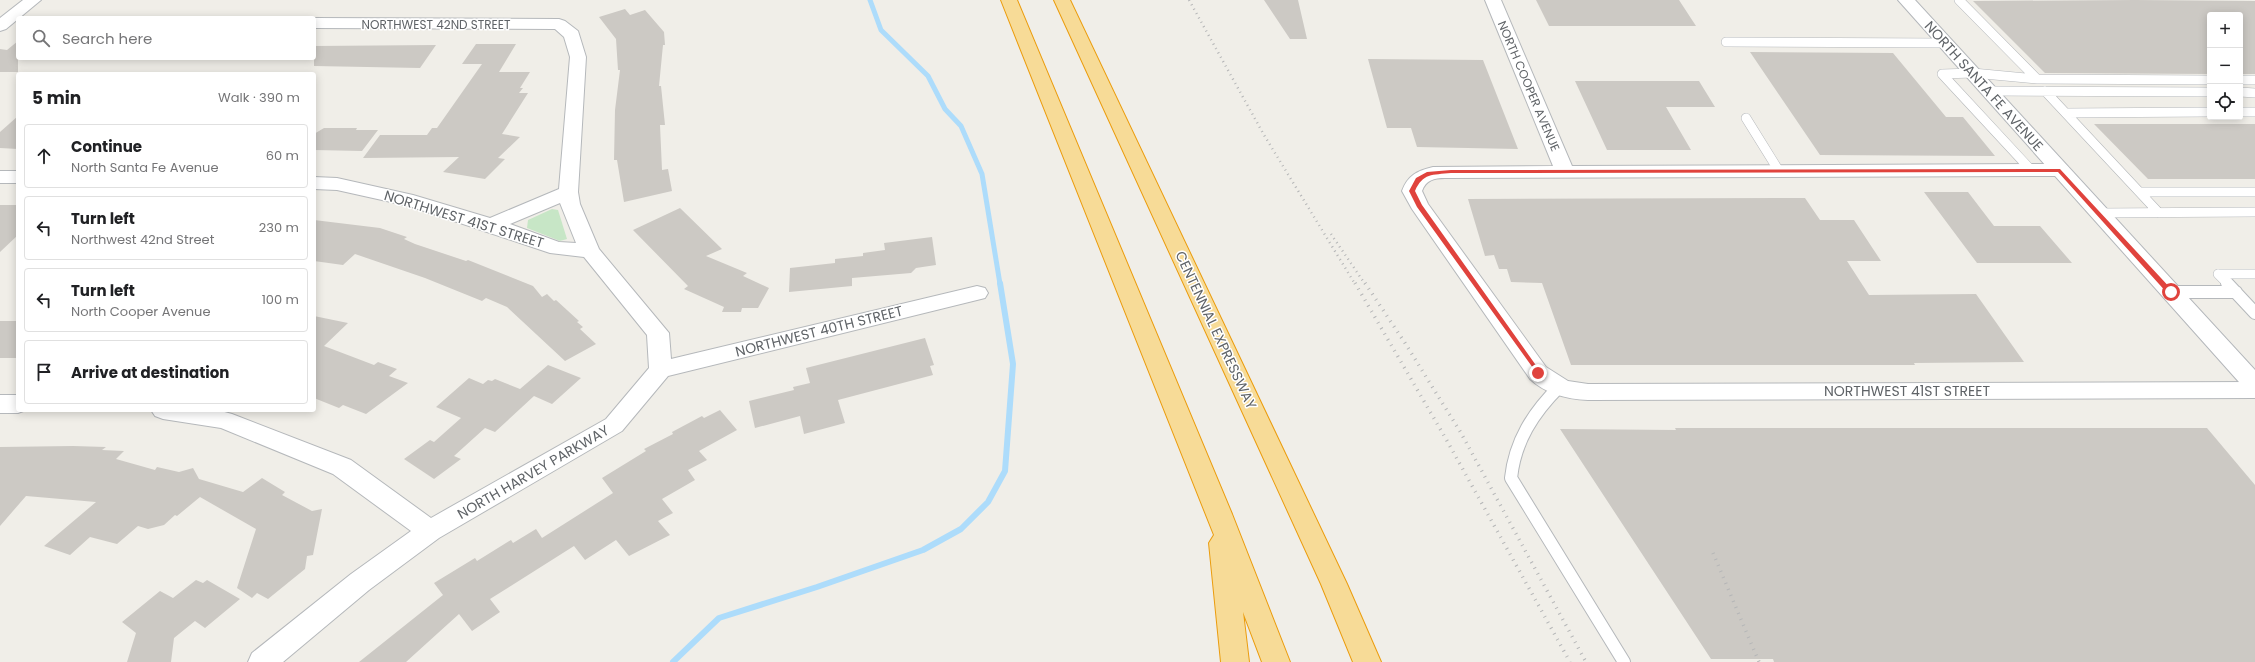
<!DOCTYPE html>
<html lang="en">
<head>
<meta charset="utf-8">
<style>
	:root { --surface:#fff; --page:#f2f2f2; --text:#202124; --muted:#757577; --line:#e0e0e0 }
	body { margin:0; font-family:Poppins,sans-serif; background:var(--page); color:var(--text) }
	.controls { position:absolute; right:12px; top:12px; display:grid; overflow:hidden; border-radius:4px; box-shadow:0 2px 10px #0003 }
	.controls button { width:36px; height:36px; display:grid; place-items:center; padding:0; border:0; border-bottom:1px solid var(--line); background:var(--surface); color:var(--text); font:20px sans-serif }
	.stop { position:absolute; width:12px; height:12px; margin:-9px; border:3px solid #e0433d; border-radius:50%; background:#fff }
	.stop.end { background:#e0433d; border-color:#fff; box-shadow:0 1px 4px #0008 }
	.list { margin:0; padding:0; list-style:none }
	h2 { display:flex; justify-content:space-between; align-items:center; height:52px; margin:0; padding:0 16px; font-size:17px }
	h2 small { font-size:13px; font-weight:400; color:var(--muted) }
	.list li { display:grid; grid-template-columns:26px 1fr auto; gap:12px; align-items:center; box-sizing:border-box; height:64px; margin:0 8px 8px; padding:0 8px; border:1px solid var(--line); border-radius:4px }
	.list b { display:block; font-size:15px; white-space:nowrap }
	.list p { margin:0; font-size:13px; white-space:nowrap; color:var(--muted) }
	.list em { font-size:13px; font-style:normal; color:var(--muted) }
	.icon { flex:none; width:22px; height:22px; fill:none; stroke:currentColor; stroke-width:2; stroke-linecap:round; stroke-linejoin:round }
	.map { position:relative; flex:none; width:2255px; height:662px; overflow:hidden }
	.search { position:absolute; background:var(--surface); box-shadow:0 2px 10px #0003; left:16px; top:16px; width:300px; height:44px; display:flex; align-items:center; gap:10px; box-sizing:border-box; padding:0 14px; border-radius:4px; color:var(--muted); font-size:15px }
	.panel { position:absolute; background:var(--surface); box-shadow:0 2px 10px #0003; left:16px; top:72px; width:300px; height:340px; border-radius:4px }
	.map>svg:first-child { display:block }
	.green { fill:#c7e6c6 }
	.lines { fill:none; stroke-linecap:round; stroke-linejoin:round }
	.stream-far1 { stroke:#addcfb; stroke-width:5 }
	.stream { stroke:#addcfb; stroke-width:6 }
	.building { fill:#ccc9c4 }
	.lane-far1-casing { stroke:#b5b8bb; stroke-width:10 }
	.lane-casing { stroke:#b5b8bb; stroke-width:14 }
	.street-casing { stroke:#b5b8bb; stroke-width:2 }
	.secondary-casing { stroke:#b4b7bb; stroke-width:2 }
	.highway-casing { stroke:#eb9c0d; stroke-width:2 }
	.lane-far1 { stroke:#fff; stroke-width:9 }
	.lane { stroke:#fff; stroke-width:12 }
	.street { fill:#fff; fill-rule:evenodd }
	.secondary { fill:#fff; fill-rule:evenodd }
	.highway { fill:#f7db97; fill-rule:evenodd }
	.rail-far1 { stroke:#b5b6b7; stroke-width:2.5; stroke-dasharray:1 4; stroke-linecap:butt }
	.rail { stroke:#b5b6b7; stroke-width:3.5; stroke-dasharray:1 5.5; stroke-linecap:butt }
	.route { fill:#e0433d }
	.labels { text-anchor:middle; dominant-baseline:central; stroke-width:3; stroke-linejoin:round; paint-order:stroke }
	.far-street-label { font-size:12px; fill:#5f6367; stroke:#fff }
	.street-label { font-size:14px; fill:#5f6367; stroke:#fff }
</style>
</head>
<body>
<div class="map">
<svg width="2255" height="662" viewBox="0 0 2255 662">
	<rect width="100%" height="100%" fill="#f0eee8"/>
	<!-- green -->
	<path class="green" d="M552,209l6,1 9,29 -7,2 -33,-13 1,-8z"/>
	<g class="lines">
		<!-- stream-far1 -->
		<path class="stream-far1" d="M870,0l11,30 47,46 17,33 16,17 21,48 18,110"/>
		<!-- stream -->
		<path class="stream" d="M673,662l46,-44 98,-31 106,-37 38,-21 27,-27 17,-31 8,-107 -13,-81"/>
	</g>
	<!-- building -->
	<path class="building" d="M1264,0h34l9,39h-17z
		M1536,0h143l17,26h-147z
		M2135,0l120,1v73h-15v-59h-30v59l-165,-1 -72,-72z
		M625,9l5,6 15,-5 19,22 1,13h-2l-4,41h2l4,39h-5l2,45 6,-1 4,22 -48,11 -7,-42h-3l1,-50 5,-40h-2l-2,-31 -17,-22z
		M18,41v31h-18v-23l7,1z
		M476,44h40l-17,28h31l-10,16h3l-4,5h9l-26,41 18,3 -22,21 7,1 -20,20 -42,-7 16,-15 -96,1 17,-23h47l5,-7h5l45,-64h-20z
		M436,45l-16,23 -106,-2v-20z
		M1750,52l143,1 53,64h17l32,39 -175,-1z
		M1368,59l115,1 35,89 -101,-2 -6,-19h-24z
		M1575,81h124l16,26h-49l25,43h-84z
		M18,116v33l-18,-1v-16z
		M2094,124h161v55h-107z
		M324,128h33l-1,2h22l-16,21 -48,-1v-16z
		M1924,192h44l26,34h46l32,37h-95z
		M1805,198l15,22h34l27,41h-34l22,34 107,-1 48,68 -110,1 1,2h-344l-29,-82 -31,-1 -4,-13h-8l-5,-14 -9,1 -17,-57z
		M0,205h18v30l-18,17z
		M680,208l42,41 -16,7 41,17 -4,3 26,12 -11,20h-16l-1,4h-19l2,-5 -40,-18 4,-3 -55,-56z
		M314,220l66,8 27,9 -3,2 11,5 51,17 2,-1 65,26 9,11 5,-3 7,7 2,-1 23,21 -2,1 6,5 -3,2 16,15 -31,17 -58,-54 -21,-9 -4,3 -57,-23 -70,-24 -12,11 -29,-4z
		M932,237l4,28 -20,3 -5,5 -59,5v8l-63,6 1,-24 45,-5v-4l28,-3v-3l22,-3 -1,-7z
		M314,316l34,7 -24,23 50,19 4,-3 19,7 -8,7 19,7 -42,31 -23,-9 -4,3 -25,-10z
		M0,321h18v37h-18z
		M925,338l9,27 -4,1 3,9 -95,25 7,23 -41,11 -4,-18 -45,12 -6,-27 45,-11 -1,-3 17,-4 -4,-15z
		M548,365l33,13 -29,26 -18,-8 -39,36 -10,-4 -31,28 7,3 -27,20 -30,-20 26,-19 4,2 27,-24 -25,-11 33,-29 14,6 5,-4 4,1 3,-2 25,10z
		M720,410l17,20 -38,21 8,9 -19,10 7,10 -33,19 11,14 -15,8 12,14 -41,21 -13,-16 -31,20 -11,-14 -84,53 10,13 -28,19 -13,-17 -53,48h-47l84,-67 -9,-12 41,-25 2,3 34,-21 2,3 23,-14 6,9 71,-45 -11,-15 44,-27 -2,-2 29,-15 -1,-2 30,-16 2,2z
		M1675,428h532l48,57v177h-481l-1,-3h-62l-151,-230 116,1z
		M73,446l33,1 -4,3 22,1 -8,8 39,11 2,-3 22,5 14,-4 6,11 44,13 19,-14 23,14 -3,3 30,16 10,-2 -9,46 -6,1 -2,13 -37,30 -11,-6 -5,5 -15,-10 19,-59 -56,-32 -23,19 -2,-1 -11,10 -16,4 -10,-3 -21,18 -27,-7 -20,18 -26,-9 52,-44 -70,-6 -26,30v-79z
		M196,580l7,3 4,-3 33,19 -35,29 -10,-7 -21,17 -3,24h-44l9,-29 -14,-11 38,-31 13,7z"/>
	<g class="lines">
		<!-- lane-far1 casing -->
		<g class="lane-far1-casing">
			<path id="lane-far1" d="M1959,0l78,79
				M1726,42l219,1
				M2240,80h15
				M1989,91l221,1
				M2045,91l114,122
				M2240,92l15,1
				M2240,112h15
				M2066,113l144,-1
				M1746,118l33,53
				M2031,170l-89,-96 31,-1 64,6 173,1
				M2140,192h115
				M2099,213l156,-1
				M2218,274l10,10
				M2218,274h37"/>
		</g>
		<!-- lane casing -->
		<g class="lane-casing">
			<path id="lane" d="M2227,283l28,30
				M2171,292h65
				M1559,387c-26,26 -44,54 -48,91l113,184"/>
		</g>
		<!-- street casing -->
		<g class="street-casing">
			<path id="street" d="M23,0h18l-35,29 -6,2v-13z
				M1485,0h16l71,166 488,-2 7,2 3,4 -3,4 -7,2 -615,2c-11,0 -19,2 -23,13l6,13 118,163 22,14 20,3 667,-2v16l-667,2c-22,-1 -42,-6 -58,-21l-118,-170 -10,-18c6,-16 15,-20 31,-24l120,-1z
				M314,18l245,1 6,2 13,10 8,26 -8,135 2,12 19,45 70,84 2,26 306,-73 8,2 3,5 -3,5 -8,2 -309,76 -46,55 -183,107 -70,52 -86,72h-35l4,-9 99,-79 60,-43 -78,-57 -112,-46 -58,-9 -8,-3 -4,-6h66l15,4 119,46 80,58 175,-99 43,-51 -2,-33 -63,-78 -34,-4 -141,-47 -72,-16 -23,-1v-12l23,1 76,17 77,23 69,-29 11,-132 -6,-20 -9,-8 -241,-1zM560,203l16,40 -17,-1 -49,-18z
				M0,171h18v12h-18z
				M0,395h18v15h8l-8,3h-18z"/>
		</g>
		<!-- secondary casing -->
		<g class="secondary-casing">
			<path id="secondary" d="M1898,0h17l340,370v23l-8,-2z
				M0,18l9,2 2,3 -2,3 -9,2z"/>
		</g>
		<!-- highway casing -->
		<g class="highway-casing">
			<path id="highway" d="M1001,0h16l215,514 58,148h-28l-19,-50 6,50h-28l-12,-119 5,-8z
				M1054,0h16l277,584 34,78h-28l-32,-78z"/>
		</g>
		<!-- lane-far1 -->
		<use href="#lane-far1" class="lane-far1"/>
		<!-- lane -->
		<use href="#lane" class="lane"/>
		<!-- street -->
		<use href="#street" class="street"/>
		<!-- secondary -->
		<use href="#secondary" class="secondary"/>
		<!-- highway -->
		<use href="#highway" class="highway"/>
		<!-- rail-far1 -->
		<path class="rail-far1" d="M1189,0l75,135 91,149
			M1331,234l34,50"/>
		<!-- rail -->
		<path class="rail" d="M1355,283l91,156 124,223
			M1365,283l40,60 56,90 125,229
			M1713,553l46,109"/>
	</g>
	<!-- route -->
	<path class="route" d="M2060,169l113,122v3h-5l-110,-122 -607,1c-19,2 -28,0 -36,18l7,14 118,166 1,2 -3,2 -121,-168 -8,-16 7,-13 11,-6 24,-2z"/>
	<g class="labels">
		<!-- far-street labels -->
		<g class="far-street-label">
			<text x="436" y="24">NORTHWEST 42ND STREET</text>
			<text transform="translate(1529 86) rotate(67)">NORTH COOPER AVENUE</text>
		</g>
		<!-- street labels -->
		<g class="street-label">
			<text transform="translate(1984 86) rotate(48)">NORTH SANTA FE AVENUE</text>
			<text transform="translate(464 219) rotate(17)">NORTHWEST 41ST STREET</text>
			<text transform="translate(1216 330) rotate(65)">CENTENNIAL EXPRESSWAY</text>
			<text transform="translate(819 331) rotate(-14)">NORTHWEST 40TH STREET</text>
			<text x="1907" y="391">NORTHWEST 41ST STREET</text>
			<text transform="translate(533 472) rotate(-30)">NORTH HARVEY PARKWAY</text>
		</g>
	</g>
</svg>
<div class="controls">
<button>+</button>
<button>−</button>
<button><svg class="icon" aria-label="locate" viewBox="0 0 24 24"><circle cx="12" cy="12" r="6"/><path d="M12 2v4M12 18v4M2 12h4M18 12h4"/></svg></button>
</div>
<div class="stop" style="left:2171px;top:292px"></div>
<div class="stop end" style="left:1538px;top:373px"></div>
<div class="search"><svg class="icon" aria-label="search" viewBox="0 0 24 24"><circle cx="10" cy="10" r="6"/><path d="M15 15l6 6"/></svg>Search here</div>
<section class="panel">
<h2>5 min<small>Walk · 390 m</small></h2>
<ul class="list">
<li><svg class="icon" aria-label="ahead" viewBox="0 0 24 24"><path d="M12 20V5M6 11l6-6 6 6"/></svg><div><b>Continue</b><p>North Santa Fe Avenue</p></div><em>60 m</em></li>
<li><svg class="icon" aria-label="left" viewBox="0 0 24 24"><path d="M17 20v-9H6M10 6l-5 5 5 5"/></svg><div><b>Turn left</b><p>Northwest 42nd Street</p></div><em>230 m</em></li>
<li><svg class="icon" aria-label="left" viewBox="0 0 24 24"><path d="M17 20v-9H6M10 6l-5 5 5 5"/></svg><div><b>Turn left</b><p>North Cooper Avenue</p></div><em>100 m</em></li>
<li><svg class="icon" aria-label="arrive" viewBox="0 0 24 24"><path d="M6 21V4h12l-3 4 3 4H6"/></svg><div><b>Arrive at destination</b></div></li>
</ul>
</section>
</div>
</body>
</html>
